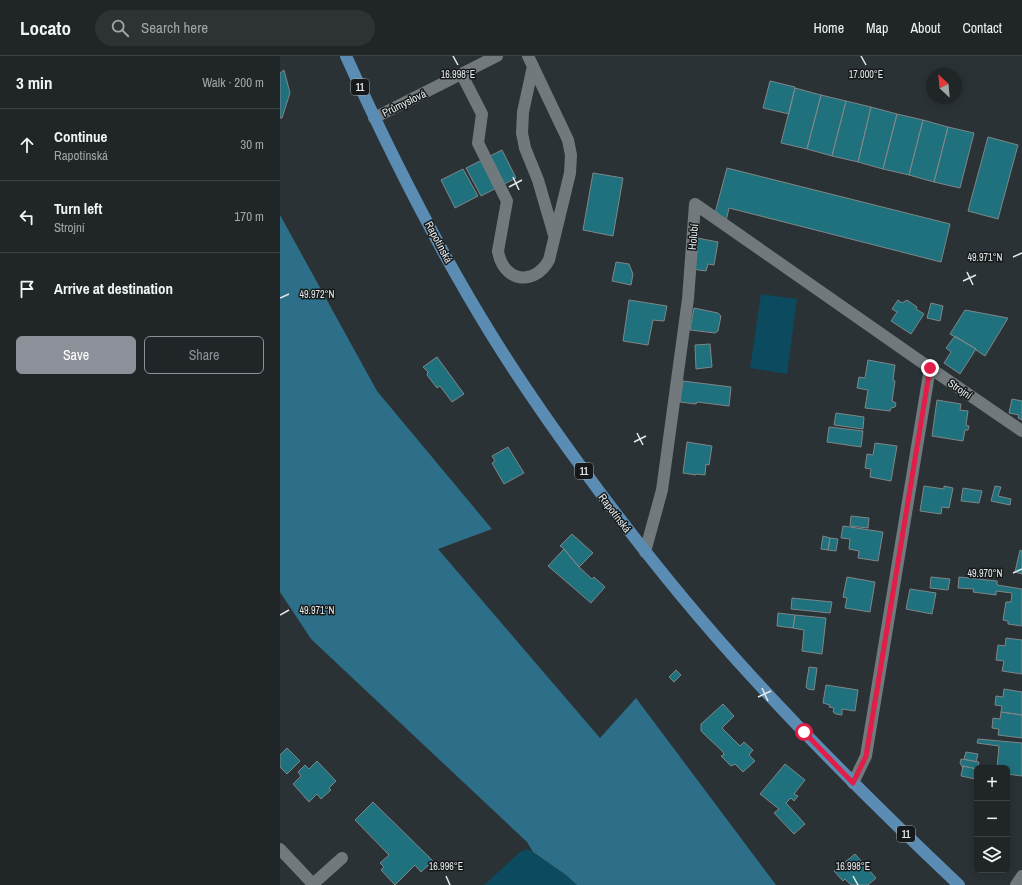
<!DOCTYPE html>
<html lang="en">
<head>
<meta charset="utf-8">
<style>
	:root { --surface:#202628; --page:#2d3234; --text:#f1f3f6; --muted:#a2a5a8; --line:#3d4345; --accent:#8c9099 }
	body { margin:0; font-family:"Archivo Narrow",sans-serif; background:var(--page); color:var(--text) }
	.controls { position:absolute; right:12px; bottom:12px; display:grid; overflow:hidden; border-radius:6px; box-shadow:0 2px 10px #0003 }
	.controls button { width:36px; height:36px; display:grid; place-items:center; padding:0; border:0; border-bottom:1px solid var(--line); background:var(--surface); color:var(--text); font:20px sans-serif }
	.compass { position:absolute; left:646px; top:12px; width:36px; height:36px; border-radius:50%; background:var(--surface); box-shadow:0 2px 10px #0003; rotate:334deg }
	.stop { position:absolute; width:12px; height:12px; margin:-9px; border:3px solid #e11d48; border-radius:50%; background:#fff }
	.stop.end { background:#e11d48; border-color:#fff; box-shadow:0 1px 4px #0008 }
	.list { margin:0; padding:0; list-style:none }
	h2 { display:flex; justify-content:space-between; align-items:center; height:52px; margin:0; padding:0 16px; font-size:17px }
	h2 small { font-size:13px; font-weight:400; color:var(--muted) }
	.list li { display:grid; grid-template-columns:26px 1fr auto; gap:12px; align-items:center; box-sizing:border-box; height:72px; padding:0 16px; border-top:1px solid var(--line) }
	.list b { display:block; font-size:15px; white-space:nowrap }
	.list p { margin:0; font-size:13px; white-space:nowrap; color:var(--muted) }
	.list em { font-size:13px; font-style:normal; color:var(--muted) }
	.actions { display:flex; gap:8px; padding:12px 16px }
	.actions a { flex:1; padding:9px 0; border:1px solid var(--accent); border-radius:6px; text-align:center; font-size:14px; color:var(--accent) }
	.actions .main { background:var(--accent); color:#fff }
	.icon { flex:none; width:22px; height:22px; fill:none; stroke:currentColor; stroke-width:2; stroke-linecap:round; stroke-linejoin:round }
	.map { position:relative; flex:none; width:742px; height:829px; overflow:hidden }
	header { display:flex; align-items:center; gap:24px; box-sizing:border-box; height:56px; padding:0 20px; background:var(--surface); border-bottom:1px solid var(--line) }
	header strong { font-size:19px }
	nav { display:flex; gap:22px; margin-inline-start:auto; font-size:14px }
	.search { width:280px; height:36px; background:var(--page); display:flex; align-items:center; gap:10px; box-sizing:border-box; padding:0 14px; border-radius:22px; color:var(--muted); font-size:15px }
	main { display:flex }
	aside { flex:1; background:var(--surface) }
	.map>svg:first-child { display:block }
	.green { fill:#0c4a5f }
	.forest { fill:#2d6f89 }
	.building { fill:#1f717d; stroke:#7e8688 }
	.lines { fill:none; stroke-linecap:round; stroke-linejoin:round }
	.minor { stroke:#71797c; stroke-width:12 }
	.major { stroke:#5b8db4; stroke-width:12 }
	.route { stroke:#e11d48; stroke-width:5 }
	.ticks { fill:none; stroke:#e4e8ea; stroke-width:1.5 }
	.labels { text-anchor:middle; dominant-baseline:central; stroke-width:3; stroke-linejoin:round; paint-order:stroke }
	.shield { fill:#16191a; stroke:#a6aaac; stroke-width:1 }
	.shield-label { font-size:10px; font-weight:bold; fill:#e4e8ea }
	.street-label { font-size:11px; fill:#e4e8ea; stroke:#16191a }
	.ticks-label { font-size:10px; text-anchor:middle; fill:#e4e8ea; stroke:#16191a; stroke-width:3; stroke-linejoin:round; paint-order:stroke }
</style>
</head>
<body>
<header>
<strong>Locato</strong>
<div class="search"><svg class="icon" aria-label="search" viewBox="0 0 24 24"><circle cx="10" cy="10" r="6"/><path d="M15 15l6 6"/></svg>Search here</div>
<nav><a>Home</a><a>Map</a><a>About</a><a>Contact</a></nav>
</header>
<main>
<aside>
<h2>3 min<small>Walk · 200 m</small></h2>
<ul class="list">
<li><svg class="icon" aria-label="ahead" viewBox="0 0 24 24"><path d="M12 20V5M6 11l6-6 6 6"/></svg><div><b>Continue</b><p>Rapotínská</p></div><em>30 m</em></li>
<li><svg class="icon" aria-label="left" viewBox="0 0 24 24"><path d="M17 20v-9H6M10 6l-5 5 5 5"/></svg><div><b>Turn left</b><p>Strojní</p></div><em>170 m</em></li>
<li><svg class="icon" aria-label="arrive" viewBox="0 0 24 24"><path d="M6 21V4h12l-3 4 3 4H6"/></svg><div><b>Arrive at destination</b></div></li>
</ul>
<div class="actions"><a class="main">Save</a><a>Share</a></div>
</aside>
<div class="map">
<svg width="742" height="829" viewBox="0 0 742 829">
	<rect width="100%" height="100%" fill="#2b3235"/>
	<!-- green -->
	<path class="green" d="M481,238l36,5 -10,75 -37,-6z
		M248,793l38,26 11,10h-93l36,-33z"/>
	<!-- forest -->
	<path class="forest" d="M0,159l97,176 115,138 -54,20 162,189 36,-40 140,187h-199l-11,-10 -33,-23 -6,-10 -216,-203 -31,-47z"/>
	<!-- building -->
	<path class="building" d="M4,14l6,23 -8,25h-2v-45z
		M490,25l25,6 -6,27 -26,-6z
		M515,32l26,7 -14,54 -26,-6z
		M541,39l25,6 -14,55 -25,-7z
		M566,45l25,6 -13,55 -26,-6z
		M591,51l26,7 -14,55 -25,-7z
		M617,58l26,6 -14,55 -26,-6z
		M643,64l25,7 -14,55 -25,-7z
		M668,71l26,6 -14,55 -26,-6z
		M708,81l30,8 -20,74 -30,-8z
		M222,94l14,28 -35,18 -15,-28z
		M447,112l223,56 -9,38 -212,-54 -3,13 -11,-8z
		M183,113l15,27 -23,12 -14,-28z
		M313,117l30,5 -10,58 -30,-6z
		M417,182l21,4 -4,23 -6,-1 -2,7 -14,-2z
		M336,206l13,2 4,10 -2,11 -19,-4z
		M349,244l38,6 -3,15 -11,-1 -5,25 -25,-4z
		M618,244l4,3 5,-3 10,7 -1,2 8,5 -13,20 -20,-13 6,-9 -5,-3z
		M651,247l12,3 -3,15 -13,-3z
		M414,252l24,5 3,3 -3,15 -3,2 -25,-3z
		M685,254l43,8 -23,38 -9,-6v-1l-26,-15z
		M675,280l21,13 -16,25 -16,-11 7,-11 -5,-4z
		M430,288l2,23 -16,2 -1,-24z
		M157,301l27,37 -12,8 -12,-16 -3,2 -10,-13 1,-3 -5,-5z
		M588,304l27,5 -2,15 2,1 -3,20 4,2 -1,4 -4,1 -1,3 -25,-3 3,-18 -11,-2 2,-11 6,1z
		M403,325l48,6 -2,19 -32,-4 -1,2 -16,-2z
		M732,343l10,2v19l-4,-2 1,-3 -10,-2z
		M657,344l24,4 -1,6 8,1 -2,14 3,1 -1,4h-3l-2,11 -31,-5z
		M556,357l28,4 -1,12 -29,-4z
		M549,371l34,4 -2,16 -34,-5z
		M407,386l25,4 -3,19 -3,-1 -1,11 -9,-1v1l-13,-2z
		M595,387l22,3 -6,35 -21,-4 1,-8 -6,-1 2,-14 6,1z
		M228,391l16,26 -20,11 -12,-21 3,-2 -3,-5z
		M644,430l20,3v-3l9,2 -4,20 -7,-1 -1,7 -21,-3z
		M715,430l6,1 -3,9 13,3 -1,6 -19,-4z
		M683,432l19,3 -3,12 -18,-2z
		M571,460l18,2 -1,10 -18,-2z
		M563,470l40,6 -5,29 -20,-3 1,-7 -10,-2 1,-10 -9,-1z
		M292,478l21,19 -14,14 -15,-18 -4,-3z
		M543,480l7,2 -2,12 -7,-1z
		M550,482l8,1 -2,12 -8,-1z
		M284,493l14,17 14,13 2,-2 11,10 -14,16 -43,-37z
		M740,494l2,1v23l-7,-2z
		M567,521l28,5 -5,30 -25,-4 2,-10 -4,-1z
		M651,521l19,2 -2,11 -18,-2z
		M679,521l38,4v4l25,4v37l-14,-2v-3l-5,-1 3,-18h5l1,-9 -16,-2v4l-23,-3 1,-3 -16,-1z
		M630,533l26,4 -4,21 -26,-5z
		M512,542l40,4 -2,11 -39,-4z
		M498,557l17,2 -2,13 -16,-2z
		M515,559l31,3 -4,36 -20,-3 2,-21 -11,-2z
		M726,582l16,2v34l-20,-3 2,-10 -8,-1 2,-15 7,1z
		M529,611l8,1 -3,22 -6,-1 -2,-2z
		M396,614l5,5 -7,7 -5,-5z
		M546,629l32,5 -3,21 -13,-2v6l-6,-1 -3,-2 1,-4 -5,-1 1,-2 -7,-2z
		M724,633l18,3v23l-21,-3 1,-6 -7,-1 1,-9 7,1z
		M443,648l11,12 -12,12 18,18 4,-4 9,8 -4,5 6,6 -12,11 -8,-8 -4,2 -10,-10 3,-1 -1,-3 -22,-21v-7z
		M721,656l21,3v23l-24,-3 1,-6 -7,-1 1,-10 7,1z
		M698,683l44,4v33l-15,-2v-6h-10l2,-22 -22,-3z
		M7,692l13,13 -13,13 -7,-7v-12z
		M686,696l12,2 -2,8 -12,-3z
		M681,703l18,3 -2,9v-2l-14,-3v2l-3,-5z
		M37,705l19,20 -7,7 2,2 -10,9 -4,-5 -8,8 -16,-18 8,-8 -3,-4 7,-7 4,4z
		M505,708l20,16 -11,14 4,2 -4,5 -3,-3 -5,5 19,21 -11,10 -20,-21 5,-4 -19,-15z
		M683,710l14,3 -2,10 -14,-3z
		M93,746l60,59 -12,11 -6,-7 -20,20 -14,-15 3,-3 -4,-4 9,-8 -34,-35z
		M575,798l21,24 -8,7h-17l-6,-6 -2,2 -9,-10z"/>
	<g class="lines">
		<!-- minor -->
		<path class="minor" d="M253,10l-10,46 -1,21 3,15 13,32 16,55
			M182,19l20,39 -4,29 29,58 -9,50c5,31 36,36 51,9l21,-87 1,-18 -3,-15 -40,-84
			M94,62l123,-62
			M365,496l17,-62 26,-191 7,-95 235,164 92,63
			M573,727l13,-27 64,-388
			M0,793l33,35 -1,1
			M33,828l29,-26
			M736,829l6,-9"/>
		<!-- major -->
		<path class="major" d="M66,0c43,95 90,189 145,278 29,47 61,93 94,138 52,71 108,141 168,206 66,72 135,140 206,207"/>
	</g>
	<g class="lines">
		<!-- route -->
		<path class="route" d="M524,676l49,51 13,-27 64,-388"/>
	</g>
	<!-- ticks -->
	<path class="ticks" d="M173,0l5,9M581,0l5,9M233,121l6,13M229,131l13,-7M733,201l9,-4M687,216l6,13M683,225l13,-6M0,242l9,-4M357,377l6,12M354,386l12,-6M733,517l9,-4M0,559l9,-5M482,632l6,13M478,641l13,-6M166,820l4,9M573,820l5,9"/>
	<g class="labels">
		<!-- shield labels -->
		<g class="shield">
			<rect x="71" y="23" width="18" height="16" rx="3"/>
			<rect x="295" y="407" width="18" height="16" rx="3"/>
			<rect x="617" y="770" width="18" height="16" rx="3"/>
		</g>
		<g class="shield-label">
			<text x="80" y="31">11</text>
			<text x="304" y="415">11</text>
			<text x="626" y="778">11</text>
		</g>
		<!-- street labels -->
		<g class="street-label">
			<text transform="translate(124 47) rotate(-26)">Průmyslová</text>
			<text transform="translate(413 181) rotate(-85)">Holubí</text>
			<text transform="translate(159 186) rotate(62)">Rapotínská</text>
			<text transform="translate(680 333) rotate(34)">Strojní</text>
			<text transform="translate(335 457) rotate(53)">Rapotínská</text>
		</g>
	</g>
	<g class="ticks-label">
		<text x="178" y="22">16.998°E</text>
		<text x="586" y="22">17.000°E</text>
		<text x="705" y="205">49.971°N</text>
		<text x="37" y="242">49.972°N</text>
		<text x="705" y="521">49.970°N</text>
		<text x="37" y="558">49.971°N</text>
		<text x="166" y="814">16.996°E</text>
		<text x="573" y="814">16.998°E</text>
	</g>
</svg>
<div class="controls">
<button>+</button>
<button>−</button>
<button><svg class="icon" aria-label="layers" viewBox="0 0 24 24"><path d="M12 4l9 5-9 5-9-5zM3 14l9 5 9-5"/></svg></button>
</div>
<svg class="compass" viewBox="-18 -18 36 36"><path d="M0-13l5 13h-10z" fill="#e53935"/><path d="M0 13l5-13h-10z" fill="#a2a5a8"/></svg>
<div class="stop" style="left:524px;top:676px"></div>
<div class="stop end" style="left:650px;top:312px"></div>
</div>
</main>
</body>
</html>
